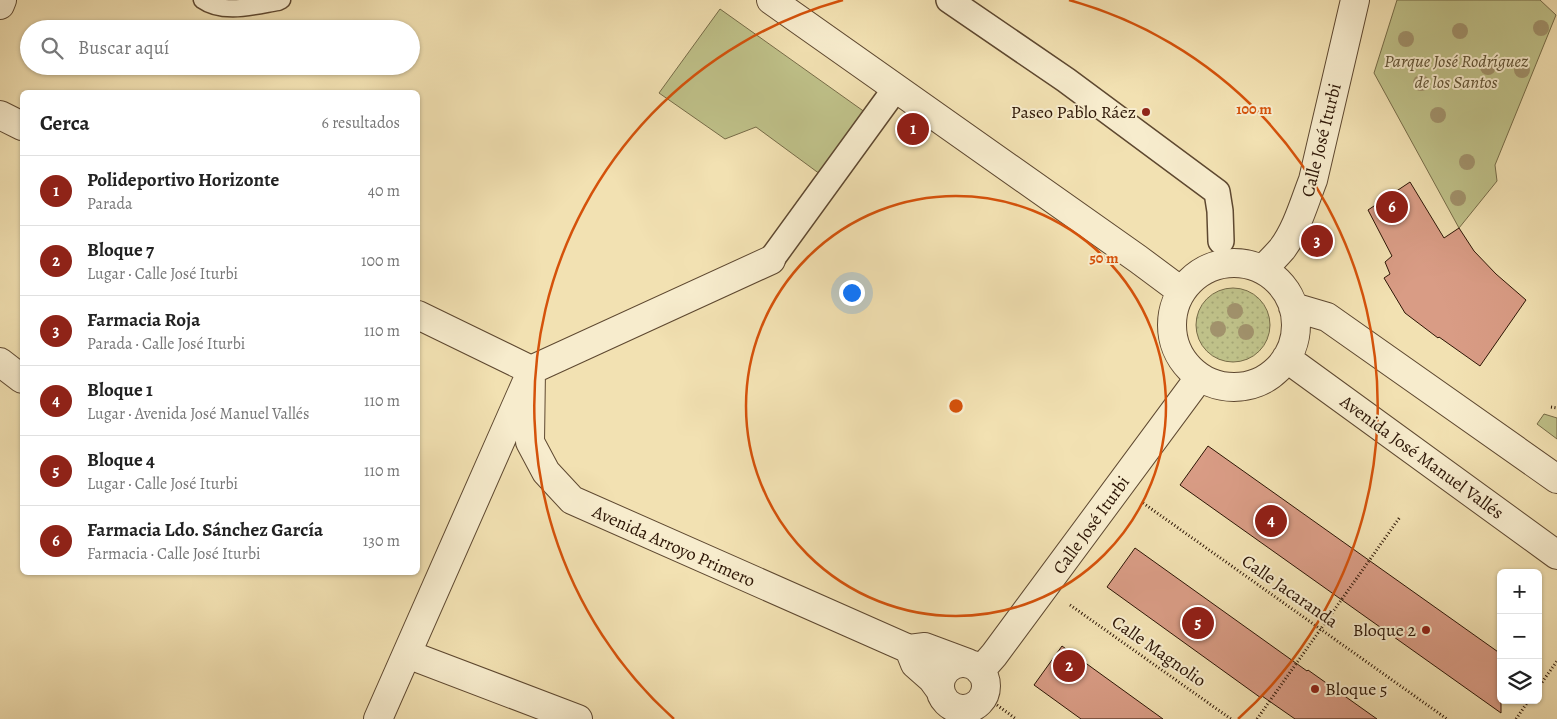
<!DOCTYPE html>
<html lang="es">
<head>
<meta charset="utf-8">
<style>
	:root { --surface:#fff; --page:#f6f6f6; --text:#222; --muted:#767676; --line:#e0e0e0; --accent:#8f2418 }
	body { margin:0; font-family:Alegreya,serif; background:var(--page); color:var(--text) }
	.controls { position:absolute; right:15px; bottom:15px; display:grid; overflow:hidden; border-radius:8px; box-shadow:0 1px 4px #0004 }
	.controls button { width:45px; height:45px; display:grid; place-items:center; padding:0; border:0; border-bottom:1px solid var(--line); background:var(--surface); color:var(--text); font:25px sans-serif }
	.you { position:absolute; left:851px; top:292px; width:18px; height:18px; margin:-12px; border:4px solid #fff; border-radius:50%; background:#1a73e8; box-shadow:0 0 0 8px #1a73e833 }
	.badge { display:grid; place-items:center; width:32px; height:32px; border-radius:50%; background:var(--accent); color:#fff; font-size:16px; font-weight:700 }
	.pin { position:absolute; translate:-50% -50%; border:2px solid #fff; box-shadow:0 1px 5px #0006 }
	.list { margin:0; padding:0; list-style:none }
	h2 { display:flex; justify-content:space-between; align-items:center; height:65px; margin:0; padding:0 20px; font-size:21px }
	h2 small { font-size:16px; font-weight:400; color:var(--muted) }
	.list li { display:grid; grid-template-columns:32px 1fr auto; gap:15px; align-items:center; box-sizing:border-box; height:70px; padding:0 20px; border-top:1px solid var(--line) }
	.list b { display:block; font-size:19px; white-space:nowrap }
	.list p { margin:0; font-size:16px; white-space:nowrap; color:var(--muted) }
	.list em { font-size:16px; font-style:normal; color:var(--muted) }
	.icon { flex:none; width:28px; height:28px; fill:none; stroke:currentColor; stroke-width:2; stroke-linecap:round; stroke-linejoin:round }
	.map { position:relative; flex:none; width:1557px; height:719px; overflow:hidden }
	.search { position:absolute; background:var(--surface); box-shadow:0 1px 4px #0004; left:20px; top:20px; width:400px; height:55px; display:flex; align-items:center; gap:12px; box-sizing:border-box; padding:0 18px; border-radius:28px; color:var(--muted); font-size:19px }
	.panel { position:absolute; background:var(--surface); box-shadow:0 1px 4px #0004; left:20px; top:90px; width:400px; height:485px; border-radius:8px }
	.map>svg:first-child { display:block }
	.grass { fill:url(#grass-dots); stroke:#766b47 }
	.green { fill:#bfc189; stroke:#766b47 }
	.building { fill:#d99c85; stroke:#2c1505 }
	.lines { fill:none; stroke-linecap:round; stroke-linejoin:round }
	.service-casing { stroke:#5e4830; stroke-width:19 }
	.pedestrian-casing { stroke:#5e4830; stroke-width:28 }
	.minor-casing { stroke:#5e4830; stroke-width:30 }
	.path { stroke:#2c1505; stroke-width:3; stroke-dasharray:1 2.5; stroke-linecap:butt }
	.service { stroke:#f7eccd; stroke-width:16 }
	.pedestrian { stroke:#f7eccd; stroke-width:25 }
	.minor { stroke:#f7eccd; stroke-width:28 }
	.tree { fill:#a1926c }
	.ring { fill:none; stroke:#d5520b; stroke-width:2.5 }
	.poi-dot { fill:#8f2418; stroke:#f7eccd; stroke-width:2 }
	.labels { text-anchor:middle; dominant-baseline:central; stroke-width:4; stroke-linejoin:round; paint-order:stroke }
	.park-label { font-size:18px; font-style:italic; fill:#5f5133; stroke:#f7eccd }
	.poi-label { font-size:18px; fill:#2c1505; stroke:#f7eccd; text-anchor:end }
	.street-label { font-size:18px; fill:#2c1505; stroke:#f7eccd }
	.centre { fill:#d5520b; stroke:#f7eccd; stroke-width:2.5 }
	.ring-label { font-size:15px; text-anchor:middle; font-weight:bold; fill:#d5520b; stroke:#f7eccd; stroke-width:4; stroke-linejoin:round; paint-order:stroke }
</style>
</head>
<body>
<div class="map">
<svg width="1557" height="719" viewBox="0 0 1557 719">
	<defs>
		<pattern id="grass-dots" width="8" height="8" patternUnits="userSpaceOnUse" patternTransform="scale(1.25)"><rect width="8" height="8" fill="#bfc189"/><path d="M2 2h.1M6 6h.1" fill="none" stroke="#a4a575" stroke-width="1.8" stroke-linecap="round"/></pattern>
	</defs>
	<rect width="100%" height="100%" fill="#f2e1b2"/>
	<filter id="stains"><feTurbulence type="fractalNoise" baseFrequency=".004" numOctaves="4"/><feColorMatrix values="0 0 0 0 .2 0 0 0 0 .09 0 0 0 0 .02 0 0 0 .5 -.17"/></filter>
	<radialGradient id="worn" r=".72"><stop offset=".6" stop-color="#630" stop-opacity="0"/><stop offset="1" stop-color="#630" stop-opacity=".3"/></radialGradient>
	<!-- grass -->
	<path class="grass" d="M1196 325a37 37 0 1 1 74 0a37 37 0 1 1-74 0Z"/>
	<!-- green -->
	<path class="green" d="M1397,0h143l16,15 -61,150 2,16 -38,47 -85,-155z
		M720,9l149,106 -45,62 -68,-50 -31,12 -66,-46z
		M1544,414l13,4v21l-20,-15z"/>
	<!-- building -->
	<path class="building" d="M1410,182l34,56 15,-10 15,23 22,23 30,26 -46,66 -41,-29 -1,1 -33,-25 -21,-35 6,-4 -5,-12 7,-6 -24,-46z
		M1208,446l293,208v59l-321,-228z
		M1135,548l172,123 1,-1 69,49h-82l-33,-23 -1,2 -154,-111z
		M1062,646l101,73h-82l-47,-34z"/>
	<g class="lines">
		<!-- service casing -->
		<g class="service-casing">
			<path id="service" d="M202,0c21,15 52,6 76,2l4,-2"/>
		</g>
		<!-- pedestrian casing -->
		<g class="pedestrian-casing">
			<path id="pedestrian" d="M949,0l117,80 151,112 3,19 1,30
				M771,260l125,-172"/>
		</g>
		<!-- minor casing -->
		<g class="minor-casing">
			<path id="minor" d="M771,0l367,259 43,32
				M0,5l2,-5
				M0,115l22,11
				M1172 325a62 62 0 1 1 124 0a62 62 0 1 1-124 0Z
				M1263,269c6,-6 13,-13 19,-20 15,-20 22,-46 31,-69l42,-180
				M1293,307l34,10 230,162
				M418,315l113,55 240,-110
				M1286,358l271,197
				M0,362l22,17
				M531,370l-1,72 16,30 26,28 337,149 16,-2 43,16
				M909,649l6,15 17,15 8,11
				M407,654l171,65
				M940 686a23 23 0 1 1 46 0a23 23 0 1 1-46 0Z
				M980,671l14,-16 205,-277
				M378,719l149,-338"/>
		</g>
		<!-- path -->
		<path class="path" d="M1551,407l6,1
			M1143,503l304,216
			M1070,605l161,114
			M1538,688l19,-27
			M997,705l19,14
			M1257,719l143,-202
			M1516,719l13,-19"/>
		<!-- service -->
		<use href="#service" class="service"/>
		<!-- pedestrian -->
		<use href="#pedestrian" class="pedestrian"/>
		<!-- minor -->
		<use href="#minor" class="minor"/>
	</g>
	<!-- trees -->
	<g class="tree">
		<circle cx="1541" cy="28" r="8"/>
		<circle cx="1460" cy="31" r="8"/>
		<circle cx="1406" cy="39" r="8"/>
		<circle cx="1488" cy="67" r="8"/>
		<circle cx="1522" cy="70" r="8"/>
		<circle cx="1421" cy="83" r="8"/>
		<circle cx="1438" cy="115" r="8"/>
		<circle cx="1467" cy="162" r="8"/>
		<circle cx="1458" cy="198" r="8"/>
		<circle cx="1235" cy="311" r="8"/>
		<circle cx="1218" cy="329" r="8"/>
		<circle cx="1246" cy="332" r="8"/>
	</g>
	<!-- distance rings -->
	<g class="ring">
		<circle cx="956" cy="406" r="210"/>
		<path d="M674 719A421 421 0 0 1 843 0M1069 0A421 421 0 0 1 1238 719"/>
	</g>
	<!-- markers -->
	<g class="poi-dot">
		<circle cx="1146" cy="112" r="5"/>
		<circle cx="1426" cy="630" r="5"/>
		<circle cx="1315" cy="689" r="5"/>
	</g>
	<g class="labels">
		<!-- park labels -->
		<g class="park-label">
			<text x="1456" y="61">Parque José Rodríguez<tspan x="1456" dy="21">de los Santos</tspan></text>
		</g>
		<!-- poi labels -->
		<g class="poi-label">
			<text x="1136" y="112">Paseo Pablo Ráez</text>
			<text x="1416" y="630">Bloque 2</text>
			<text x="1325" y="689" text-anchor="start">Bloque 5</text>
		</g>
		<!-- street labels -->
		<g class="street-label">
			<text transform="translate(1321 140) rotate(-76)">Calle José Iturbi</text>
			<text transform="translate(1422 457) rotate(36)">Avenida José Manuel Vallés</text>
			<text transform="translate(1091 525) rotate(-54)">Calle José Iturbi</text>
			<text transform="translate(674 546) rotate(24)">Avenida Arroyo Primero</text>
			<text transform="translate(1290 591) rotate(35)">Calle Jacaranda</text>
			<text transform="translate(1159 651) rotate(35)">Calle Magnolio</text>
		</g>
	</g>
	<circle cx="956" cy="406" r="8" class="centre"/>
	<g class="ring-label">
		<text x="1254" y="114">100 m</text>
		<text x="1104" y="263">50 m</text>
	</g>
	<rect width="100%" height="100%" filter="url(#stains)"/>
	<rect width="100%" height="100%" fill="url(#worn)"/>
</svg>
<div class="controls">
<button>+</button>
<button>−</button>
<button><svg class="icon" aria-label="layers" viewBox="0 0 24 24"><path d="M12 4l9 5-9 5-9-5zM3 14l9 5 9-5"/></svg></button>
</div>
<div class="you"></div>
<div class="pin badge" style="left:913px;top:129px">1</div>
<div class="pin badge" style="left:1069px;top:666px">2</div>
<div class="pin badge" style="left:1317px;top:241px">3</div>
<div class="pin badge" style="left:1271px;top:521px">4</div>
<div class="pin badge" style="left:1198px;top:623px">5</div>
<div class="pin badge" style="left:1392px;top:207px">6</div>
<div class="search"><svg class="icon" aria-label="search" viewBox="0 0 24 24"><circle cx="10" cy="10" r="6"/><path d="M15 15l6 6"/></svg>Buscar aquí</div>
<section class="panel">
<h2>Cerca<small>6 resultados</small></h2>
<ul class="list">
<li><span class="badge">1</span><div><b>Polideportivo Horizonte</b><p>Parada</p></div><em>40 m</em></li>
<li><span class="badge">2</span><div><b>Bloque 7</b><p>Lugar · Calle José Iturbi</p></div><em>100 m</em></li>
<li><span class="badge">3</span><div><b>Farmacia Roja</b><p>Parada · Calle José Iturbi</p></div><em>110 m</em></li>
<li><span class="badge">4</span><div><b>Bloque 1</b><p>Lugar · Avenida José Manuel Vallés</p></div><em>110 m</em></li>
<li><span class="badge">5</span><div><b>Bloque 4</b><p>Lugar · Calle José Iturbi</p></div><em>110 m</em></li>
<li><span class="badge">6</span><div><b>Farmacia Ldo. Sánchez García</b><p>Farmacia · Calle José Iturbi</p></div><em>130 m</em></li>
</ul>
</section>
</div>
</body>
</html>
